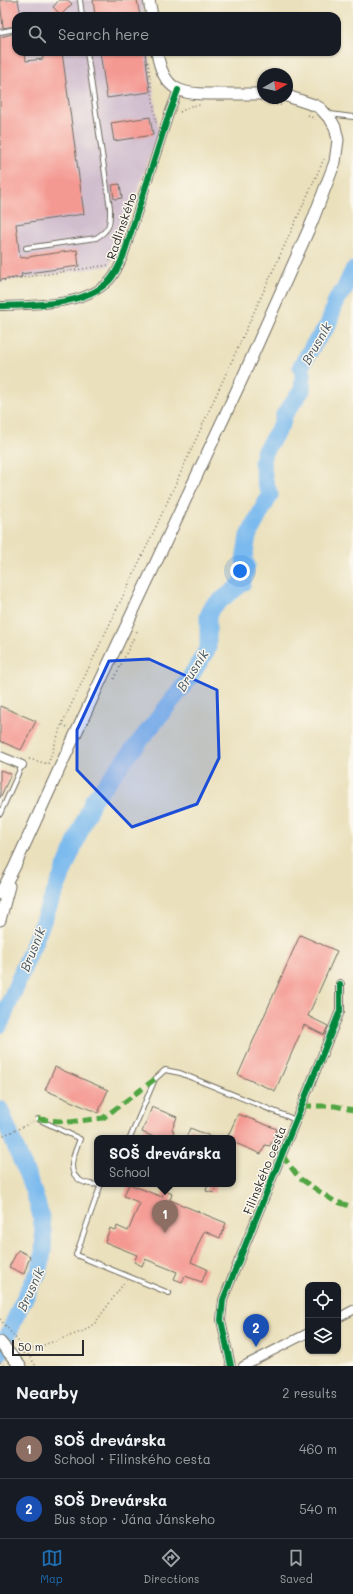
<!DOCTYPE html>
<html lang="en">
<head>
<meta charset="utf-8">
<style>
	:root { --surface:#171b24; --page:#20242c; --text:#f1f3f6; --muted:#9ea1a6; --line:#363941; --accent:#1f6fb2 }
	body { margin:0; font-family:Mali,sans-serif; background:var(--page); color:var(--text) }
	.controls { position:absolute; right:12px; bottom:12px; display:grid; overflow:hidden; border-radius:8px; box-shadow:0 1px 3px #0004 }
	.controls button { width:36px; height:36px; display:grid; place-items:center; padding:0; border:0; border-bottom:1px solid var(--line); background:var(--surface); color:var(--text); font:20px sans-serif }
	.compass { position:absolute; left:257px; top:68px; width:36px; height:36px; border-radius:50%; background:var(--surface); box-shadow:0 1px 3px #0004; rotate:81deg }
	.scale { position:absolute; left:12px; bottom:10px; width:72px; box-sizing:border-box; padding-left:4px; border:2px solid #2b2b2b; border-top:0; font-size:11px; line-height:14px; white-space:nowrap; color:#2b2b2b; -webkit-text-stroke:3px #fbf7ec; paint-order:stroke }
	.you { position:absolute; left:240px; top:571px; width:14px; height:14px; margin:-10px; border:3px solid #fff; border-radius:50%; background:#1a73e8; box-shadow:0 0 0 6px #1a73e833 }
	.badge { display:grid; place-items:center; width:26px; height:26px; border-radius:50%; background:var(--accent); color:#fff; font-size:13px; font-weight:700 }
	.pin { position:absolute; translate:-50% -33px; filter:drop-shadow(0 1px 2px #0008) }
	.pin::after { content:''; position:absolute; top:21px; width:14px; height:12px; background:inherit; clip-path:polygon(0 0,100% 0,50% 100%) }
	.popup { position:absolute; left:94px; top:1135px; width:142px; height:52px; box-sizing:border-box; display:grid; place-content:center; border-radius:8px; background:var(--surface); filter:drop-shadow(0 1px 3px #0005); font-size:13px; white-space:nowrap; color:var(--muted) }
	.popup b { font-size:15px; color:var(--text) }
	.popup::after { content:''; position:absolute; left:50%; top:100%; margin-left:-8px; border:8px solid transparent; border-top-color:var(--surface) }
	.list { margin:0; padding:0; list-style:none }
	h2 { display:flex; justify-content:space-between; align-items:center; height:52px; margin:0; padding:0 16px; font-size:17px }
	h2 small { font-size:13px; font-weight:400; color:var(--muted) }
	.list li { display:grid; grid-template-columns:26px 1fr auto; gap:12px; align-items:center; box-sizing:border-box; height:60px; padding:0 16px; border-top:1px solid var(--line) }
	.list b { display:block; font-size:15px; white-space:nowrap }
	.list p { margin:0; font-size:13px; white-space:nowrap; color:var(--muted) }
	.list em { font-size:13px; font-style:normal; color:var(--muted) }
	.icon { flex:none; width:22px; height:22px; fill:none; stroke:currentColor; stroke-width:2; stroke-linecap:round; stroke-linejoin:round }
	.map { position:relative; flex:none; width:353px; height:1366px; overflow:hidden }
	.search { position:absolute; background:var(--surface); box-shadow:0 1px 3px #0004; left:12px; right:12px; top:12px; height:44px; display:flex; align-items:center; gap:10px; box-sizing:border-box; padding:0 14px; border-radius:12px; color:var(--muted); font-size:15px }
	.sheet { height:172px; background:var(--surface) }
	nav { display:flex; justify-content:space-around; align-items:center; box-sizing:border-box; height:56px; border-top:1px solid var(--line); background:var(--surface); font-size:11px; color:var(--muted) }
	nav a { display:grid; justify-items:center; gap:2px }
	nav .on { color:var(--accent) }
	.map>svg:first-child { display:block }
	.industrial { fill:#d0bdce }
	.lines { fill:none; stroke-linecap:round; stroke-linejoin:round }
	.river { stroke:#7abaee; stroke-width:17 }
	.building { fill:#f49992 }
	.service-casing { stroke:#6e6a5e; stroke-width:6 }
	.minor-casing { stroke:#6e6a5e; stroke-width:10 }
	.secondary-casing { stroke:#6e6a5e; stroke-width:13 }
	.path { stroke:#6e6a5e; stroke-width:1.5; stroke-dasharray:1 3; stroke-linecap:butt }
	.service { stroke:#fff; stroke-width:4 }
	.minor { stroke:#fff; stroke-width:8 }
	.secondary { stroke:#fff; stroke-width:11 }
	.quiet { stroke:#51a443; stroke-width:5; stroke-dasharray:10 5; stroke-linecap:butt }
	.cycleway-casing { stroke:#fbf7ec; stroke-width:8 }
	.cycleway { stroke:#00873e; stroke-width:6 }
	.marked { fill:#1d4ed8; fill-opacity:0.2; stroke:#1d4ed8; stroke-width:3; stroke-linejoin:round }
	.labels { text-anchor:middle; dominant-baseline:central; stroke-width:3; stroke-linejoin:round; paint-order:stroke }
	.street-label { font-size:12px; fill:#2b2b2b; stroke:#fbf7ec }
	.water-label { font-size:13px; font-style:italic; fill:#435666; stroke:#fbf7ec }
</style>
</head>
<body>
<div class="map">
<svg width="353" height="1366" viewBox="0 0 353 1366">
	<rect width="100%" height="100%" fill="#fbf7ec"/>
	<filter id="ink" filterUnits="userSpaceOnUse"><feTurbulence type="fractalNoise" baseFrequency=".025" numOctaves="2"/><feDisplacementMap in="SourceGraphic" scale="8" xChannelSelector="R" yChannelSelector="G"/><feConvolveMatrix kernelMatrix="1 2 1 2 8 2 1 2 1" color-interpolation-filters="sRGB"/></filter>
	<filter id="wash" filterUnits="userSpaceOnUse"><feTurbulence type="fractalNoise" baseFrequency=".012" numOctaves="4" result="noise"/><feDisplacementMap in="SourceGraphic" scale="16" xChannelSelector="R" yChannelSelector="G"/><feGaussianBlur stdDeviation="0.9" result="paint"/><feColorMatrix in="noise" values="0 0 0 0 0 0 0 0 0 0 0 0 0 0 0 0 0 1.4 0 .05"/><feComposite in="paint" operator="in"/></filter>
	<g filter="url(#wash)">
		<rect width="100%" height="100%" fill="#eae0bc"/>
		<!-- industrial -->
		<path class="industrial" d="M0,0h142l2,16h-128v36h132l11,80 -49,134 -110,16z"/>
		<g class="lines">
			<!-- river -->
			<path class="river" d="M0,1025l93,-225 96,-121 19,-31v-32l4,-9 30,-23 5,-19 -3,-5 4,-24 22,-41 -5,-14 -3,-20 2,-9 18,-28 2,-9 18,-25 1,-16 -2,-8 13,-22 14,-19 9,-27 7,-8 9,-20
				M0,1109c5,12 10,25 15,37 17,41 40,85 22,130h-1l-16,31 -20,47"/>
		</g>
		<g id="blocks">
			<!-- building -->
			<path class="building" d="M0,0h18l3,16h-5v10l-13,2z
				M59,0h9l4,4 -11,11 -8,-8z
				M93,0h44l3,16h-45z
				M16,33v19h9l1,9 17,-2 -1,-7h20l22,162 -68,10 4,34 57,-8 2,16 -58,8 1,3 -22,3v-243z
				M100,52h45l5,40 -43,6z
				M150,117l3,18 -39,6 -3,-18z
				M120,184l2,14 -8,1 -2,-14z
				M0,706l36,15 -15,29 -21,-9z
				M0,770l11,4 -11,24z
				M300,935l37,16 -29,65 20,10 -4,9 -20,-10 -29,66 -37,-16z
				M55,1067l53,23 -10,23 -53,-23z
				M152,1107l25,10 -5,13 2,1 -3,7h-15l-14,-6z
				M238,1114l39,15 -7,17 -5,-1 -4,9 -28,-12v-4h-6z
				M190,1128l25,10h-29z
				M129,1184l33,13 2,-7 8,4 -2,6 56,23 -6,15 -16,-7 -13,31 16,7 -5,13 -17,-6 -3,6 -8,-3 3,-7 -32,-13 -3,7 -8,-4 3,-7 -32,-13 5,-14 6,3 1,-5 11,5 12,-28 -16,-7z
				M208,1184h9l-3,9 -8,-2z
				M18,1250l12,6 -6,18 -15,-7z"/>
		</g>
	</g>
	<g filter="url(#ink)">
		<use href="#blocks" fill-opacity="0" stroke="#6e6a5e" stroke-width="1"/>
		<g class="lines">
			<!-- service casing -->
			<g class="service-casing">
				<path id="service" d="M80,0l2,16
					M0,32l16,-3
					M330,114l23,3
					M26,248l70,-10c15,-9 14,-14 14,-30l-23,-156
					M0,814l22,-49
					M38,1119l42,20c-3,8 -7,16 -8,25 -1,17 16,22 30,20
					M130,1138l25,-59 10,-9 15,3 116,47
					M101,1184l-25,71 93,38"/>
			</g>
			<!-- minor casing -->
			<g class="minor-casing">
				<path id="minor" d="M0,306c33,-1 84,0 109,-25 7,-7 10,-16 14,-24l46,-143 9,-24
					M0,756l22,9
					M338,1318l15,-8
					M231,1366l-10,-46 2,-20 117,-289v-27
					M243,1366l65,-33"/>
			</g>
			<!-- secondary casing -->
			<g class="secondary-casing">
				<path id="secondary" d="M149,0l3,16
					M157,52c6,39 24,43 59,42 16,0 31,0 47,0
					M0,894l14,-26 47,-103 181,-386 70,-157 23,-60 3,-22 -3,-13 -4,-7 -11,-12 -6,-3 -27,-9
					M0,920l9,-34
					M0,1342l20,24"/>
			</g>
			<!-- path -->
			<path class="path" d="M148,62l8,61
				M268,104l14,1
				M180,112l11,-6 9,-1
				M308,115l7,4
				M110,261l11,-28
				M0,281l109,-16
				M114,679l23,-48
				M67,727l-5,-3 93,-195 169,-370
				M29,759l19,5 14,-40
				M0,1137l33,-15
				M0,1319l26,32 58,-20 11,-8 29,-40
				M23,1354l3,-3 10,15
				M0,1362l4,4"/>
			<!-- service -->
			<use href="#service" class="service"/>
			<!-- minor -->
			<use href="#minor" class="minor"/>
			<!-- secondary -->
			<use href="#secondary" class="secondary"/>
			<!-- quiet -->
			<path class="quiet" d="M302,1106h33l18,4
				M38,1119l32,3 33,-4 52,-39
				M282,1155l17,23 35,23 19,6"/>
			<!-- cycleway casing -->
			<g class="cycleway-casing">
				<path id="cycleway" d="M0,306c33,-1 84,0 109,-25 7,-7 10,-16 14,-24l46,-143 9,-24
					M231,1366l-10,-46 2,-20 117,-289v-27"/>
			</g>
			<!-- cycleway -->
			<use href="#cycleway" class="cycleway"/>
		</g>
	</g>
	<!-- marked area -->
	<path class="marked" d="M149,659l68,31 2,68 -22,46 -65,23 -55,-57v-40l32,-69z"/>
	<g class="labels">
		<!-- street labels -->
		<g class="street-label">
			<text transform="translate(121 226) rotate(-71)">Radlinského</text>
			<text transform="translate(264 1170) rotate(-68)">Filinského cesta</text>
		</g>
		<!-- water labels -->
		<g class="water-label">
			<text transform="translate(316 343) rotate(-60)">Brusník</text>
			<text transform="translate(192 670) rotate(-57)">Brusník</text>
			<text transform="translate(32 949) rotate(-68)">Brusník</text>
			<text transform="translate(30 1289) rotate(-65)">Brusník</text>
		</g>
	</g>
</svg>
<div class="controls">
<button><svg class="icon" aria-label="locate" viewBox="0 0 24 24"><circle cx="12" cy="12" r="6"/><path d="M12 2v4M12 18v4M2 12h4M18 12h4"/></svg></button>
<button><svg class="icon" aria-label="layers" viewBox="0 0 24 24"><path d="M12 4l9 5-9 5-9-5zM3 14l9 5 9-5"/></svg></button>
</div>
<svg class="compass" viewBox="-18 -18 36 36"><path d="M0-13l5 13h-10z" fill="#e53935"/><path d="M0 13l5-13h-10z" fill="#9ea1a6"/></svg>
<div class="scale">50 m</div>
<div class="you"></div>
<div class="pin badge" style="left:165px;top:1233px;background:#8d6e63">1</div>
<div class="popup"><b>SOŠ drevárska</b>School</div>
<div class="pin badge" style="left:256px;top:1347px;background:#1a4fb4">2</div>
<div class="search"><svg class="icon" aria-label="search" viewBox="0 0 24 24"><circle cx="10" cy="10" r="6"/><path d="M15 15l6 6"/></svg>Search here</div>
</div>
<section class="sheet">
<h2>Nearby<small>2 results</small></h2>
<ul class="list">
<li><span class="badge" style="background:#8d6e63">1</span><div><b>SOŠ drevárska</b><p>School · Filinského cesta</p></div><em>460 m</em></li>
<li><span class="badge" style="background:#1a4fb4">2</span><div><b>SOŠ Drevárska</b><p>Bus stop · Jána Jánskeho</p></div><em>540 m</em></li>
</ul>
</section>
<nav>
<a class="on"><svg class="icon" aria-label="map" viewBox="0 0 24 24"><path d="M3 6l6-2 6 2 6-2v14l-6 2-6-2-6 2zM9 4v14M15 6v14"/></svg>Map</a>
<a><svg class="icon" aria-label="directions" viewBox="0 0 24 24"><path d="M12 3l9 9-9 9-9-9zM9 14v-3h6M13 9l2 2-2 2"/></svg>Directions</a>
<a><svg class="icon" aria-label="saved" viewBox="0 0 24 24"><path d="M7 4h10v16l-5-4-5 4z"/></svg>Saved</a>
</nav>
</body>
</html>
